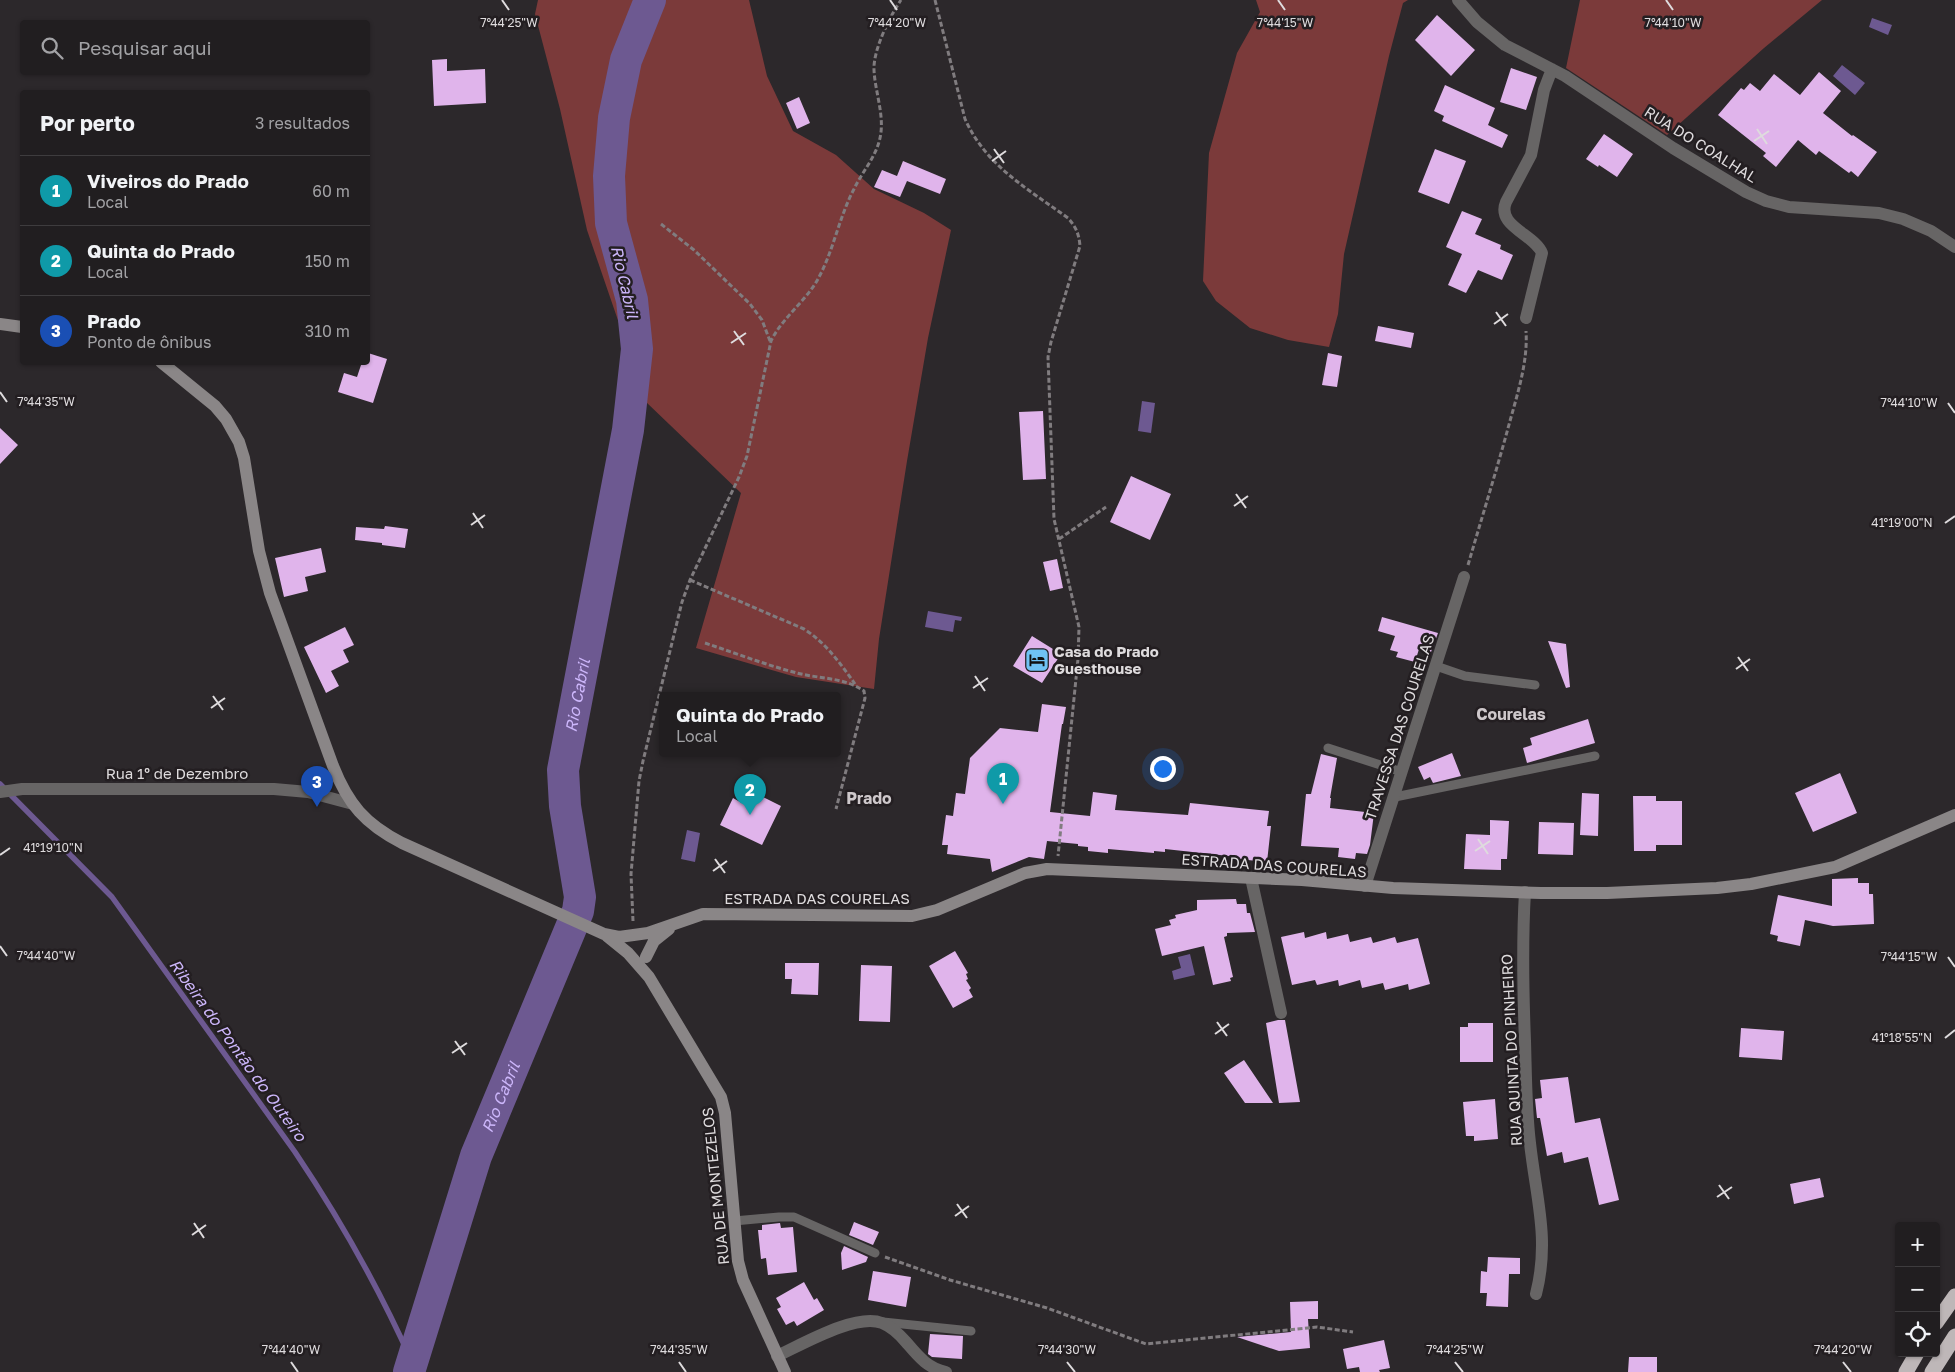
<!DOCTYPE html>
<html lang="pt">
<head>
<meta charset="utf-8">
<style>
	:root { --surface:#211e20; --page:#292729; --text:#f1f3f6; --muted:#a2a2a5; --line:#3e3c3e; --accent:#6fc2f4 }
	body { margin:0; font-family:"Golos Text",sans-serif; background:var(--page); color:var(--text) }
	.controls { position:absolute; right:15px; bottom:15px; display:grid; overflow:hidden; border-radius:5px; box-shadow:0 1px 4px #0004 }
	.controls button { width:45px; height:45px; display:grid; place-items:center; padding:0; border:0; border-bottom:1px solid var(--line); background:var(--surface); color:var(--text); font:25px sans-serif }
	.you { position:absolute; left:1162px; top:768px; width:18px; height:18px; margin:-12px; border:4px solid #fff; border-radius:50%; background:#1a73e8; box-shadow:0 0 0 8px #1a73e833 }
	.badge { display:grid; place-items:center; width:32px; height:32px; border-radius:50%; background:var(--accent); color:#fff; font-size:16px; font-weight:700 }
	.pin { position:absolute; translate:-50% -41px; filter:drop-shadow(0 1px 2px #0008) }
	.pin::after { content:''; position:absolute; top:26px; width:18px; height:15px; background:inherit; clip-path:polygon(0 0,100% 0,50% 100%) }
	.popup { position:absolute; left:659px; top:692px; width:182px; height:65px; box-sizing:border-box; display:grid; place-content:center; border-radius:5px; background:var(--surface); filter:drop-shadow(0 1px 4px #0005); font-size:16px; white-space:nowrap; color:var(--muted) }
	.popup b { font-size:19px; color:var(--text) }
	.popup::after { content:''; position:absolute; left:50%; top:100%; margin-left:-10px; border:10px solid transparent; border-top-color:var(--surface) }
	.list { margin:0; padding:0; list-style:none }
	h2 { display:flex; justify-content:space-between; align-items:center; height:65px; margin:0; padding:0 20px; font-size:21px }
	h2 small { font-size:16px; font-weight:400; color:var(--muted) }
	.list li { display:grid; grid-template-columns:32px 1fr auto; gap:15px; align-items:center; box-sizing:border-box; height:70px; padding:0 20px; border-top:1px solid var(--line) }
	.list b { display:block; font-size:19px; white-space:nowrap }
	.list p { margin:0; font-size:16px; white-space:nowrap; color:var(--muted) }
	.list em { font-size:16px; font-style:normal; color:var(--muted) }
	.icon { flex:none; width:28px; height:28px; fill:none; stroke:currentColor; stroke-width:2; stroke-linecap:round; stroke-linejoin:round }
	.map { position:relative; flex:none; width:1955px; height:1372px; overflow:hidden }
	.search { position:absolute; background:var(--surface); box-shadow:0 1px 4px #0004; left:20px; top:20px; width:350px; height:55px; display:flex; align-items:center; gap:12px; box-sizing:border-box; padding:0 18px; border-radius:5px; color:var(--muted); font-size:19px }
	.panel { position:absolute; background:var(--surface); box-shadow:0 1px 4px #0004; left:20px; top:90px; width:350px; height:275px; border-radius:5px }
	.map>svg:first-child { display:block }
	.forest { fill:#7b3a3a }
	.water { fill:#6d5991 }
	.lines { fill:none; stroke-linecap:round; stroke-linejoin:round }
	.stream { stroke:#6d5991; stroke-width:5.5 }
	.river { stroke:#6d5991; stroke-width:32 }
	.building { fill:#e0b4eb }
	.path { stroke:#807c7f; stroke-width:3; stroke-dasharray:5 2.5; stroke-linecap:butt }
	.lane { stroke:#676565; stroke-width:9 }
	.street { stroke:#676565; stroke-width:12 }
	.secondary { stroke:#8a8687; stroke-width:12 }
	.highway { stroke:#beb7b8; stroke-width:15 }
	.ticks { fill:none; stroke:#dedbdd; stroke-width:2 }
	.labels { text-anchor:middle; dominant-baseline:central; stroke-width:5; stroke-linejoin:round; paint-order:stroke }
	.street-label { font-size:15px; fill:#dedbdd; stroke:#231e21 }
	.poi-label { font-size:15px; font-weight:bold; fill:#dedbdd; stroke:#231e21; text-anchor:start }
	.water-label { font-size:16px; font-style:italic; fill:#ccb6fa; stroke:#231e21 }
	.neighbourhood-label { font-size:16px; font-weight:bold; fill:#cec8cb; stroke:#231e21 }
	.ticks-label { font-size:12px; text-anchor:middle; fill:#dedbdd; stroke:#231e21; stroke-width:5; stroke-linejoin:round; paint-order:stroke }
</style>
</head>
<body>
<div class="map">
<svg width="1955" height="1372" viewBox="0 0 1955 1372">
	<rect width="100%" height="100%" fill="#2c282b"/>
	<!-- forest -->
	<path class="forest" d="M538,0h211l18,76 26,55 43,24 38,34 50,24 27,17 -23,108 -21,123 -28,178 -5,50 -78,-12 -100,-29 45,-155 -95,-91 -59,-172 -27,-121 -25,-95z
		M1256,0h152l-5,3 -14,53 -45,198 -6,60 -9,33 -41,-7 -38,-12 -34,-27 -13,-20 6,-128 28,-100 23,-41z
		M1580,0h242l-58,48 -97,87 -101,-67z"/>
	<!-- water -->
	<path class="water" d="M1872,18l20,7 -4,10 -19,-8z
		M1842,65l23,18 -10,12 -22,-19z
		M1142,401l13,2 -4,30 -13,-2z
		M928,611l34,6 -1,4 -6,-1 -2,12 -28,-5z
		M687,830l13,3 -5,29 -14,-3z
		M1190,954l5,21 -21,5 -2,-9 9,-3 -3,-11z"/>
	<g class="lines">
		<!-- stream -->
		<path class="stream" d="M0,784l112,113 183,255c45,67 84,136 117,210"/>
		<!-- river -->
		<path class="river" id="s1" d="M409,1372l67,-216 102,-245 2,-14 -15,-91 -2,-36 65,-340 9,-81 -5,-49 -21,-77 -2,-47 5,-58 12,-58 24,-60"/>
	</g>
	<!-- building -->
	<path class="building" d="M1437,15l38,35 -24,26 -36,-36z
		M447,59v12l38,-2 1,34 -52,3 -2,-46z
		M1511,68l26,9 -11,33 -26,-8z
		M1819,72l22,19 -18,22 29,23 1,-1 24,17 -19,25 -7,-6 -2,2 -30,-22 -3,4 -18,-15 -22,27 -13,-11 3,-3 -48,-38 23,-27 3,2 6,-7 10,8 14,-17 26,21z
		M1445,85l50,23 -7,17 20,10 -6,13 -60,-27 2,-5 -10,-5z
		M799,97l11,26 -13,6 -11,-26z
		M1604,134l29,20 -16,23 -18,-12 -1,2 -12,-8z
		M1435,149l31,12 -17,43 -31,-12z
		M903,161l43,18 -6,15 -33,-13 -7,16 -26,-10 8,-17 15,6z
		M1462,211l20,8 -7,15 26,11 -1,4 13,6 -11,25 -24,-10 -12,23 -18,-8 14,-31 -16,-7z
		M1378,326l36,7 -3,15 -36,-7z
		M368,353l19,6 -14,44 -35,-11 6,-19 13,4 5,-15h6z
		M1328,353l14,3 -5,31 -15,-2z
		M1043,411l3,68 -23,1 -4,-68z
		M0,428l18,17 -18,19z
		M1131,476l40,18 -21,46 -40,-18z
		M385,526l23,3 -3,19 -23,-3v-2l-27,-3 1,-13 28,2z
		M321,548l5,24 -21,5 3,14 -24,6 -9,-39z
		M1057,559l6,29 -13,3 -7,-29z
		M1382,617l56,16 -7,19 -12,-3 -4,13 -19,-5 2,-5 -8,-2 5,-14 -17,-5z
		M345,627l9,18 -11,5 6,12 -18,9 8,15 -13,7 -22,-46z
		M1032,636l29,18 -19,29 -29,-17z
		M1548,641l18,3 4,43 -4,1z
		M1042,704l24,3 -3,17h-1l-12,88 40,4 3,-24 24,3 -2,15 73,5 2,-12 79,8 -2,15h4l-4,36 -29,-3v-2l-73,-8v3l-11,-1v2l-46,-4v4l-20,-2v-4l-10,-1v-2l-31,-3 -3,18 -15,-2 -37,15 -2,-13 -43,-5 1,-9h-6l4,-30 7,1 3,-23 9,1 5,-36 30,-30 38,4z
		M1588,719l7,24 -68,20 -4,-15 9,-3 -2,-7z
		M1452,753l9,23 -28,7 -3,-6 -6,3 -6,-13z
		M1321,754l16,4 -7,40h1l-1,10 44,5 -4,32 -3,9 -11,-1 -1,6 -17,-2 1,-9 -38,-2 5,-52h5z
		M1840,773l17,40 -44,19 -18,-39z
		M749,790l32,16 -19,39 -42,-20 13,-27 9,5z
		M1582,793l17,1 -1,42 -18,-1z
		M1633,796h23v5h26v44h-26v6h-22z
		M1490,820l19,1 -2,38h-6v11l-37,-1 2,-35 24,1z
		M1539,822l35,1 -1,32 -35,-1z
		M1858,878v5h11v11h4l1,30 -41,2 -28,-6 -5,26 -23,-5 1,-5 -8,-2 8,-39 54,11v-27z
		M1236,899l1,5h9l1,9h3l5,19 -28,1v3l-3,1 9,40 -3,1 1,3 -18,4 -9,-39 -42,10 -7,-27 16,-4 -2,-5 7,-2 -1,-3 22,-5v-10z
		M1304,932l1,6 21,-6 1,7 21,-5 2,8 21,-5 2,6 22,-6 2,6 21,-5 12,46 -21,6 -1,-6 -23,6 -2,-7 -21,5 -2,-8 -21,6 -1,-6 -21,5 -2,-5 -23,5 -11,-48z
		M955,951l13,22 -2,1 2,5 -2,1 5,8 -2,2 4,7 -20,11 -24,-42z
		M785,963h34l-1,32 -27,-1 1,-15h-7z
		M861,965l31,1 -2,56 -31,-1z
		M1278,1020h7l15,82 -21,1 -13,-80z
		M1468,1023h25v39h-33v-35h8z
		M1741,1028l43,3 -2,29 -43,-3z
		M1244,1060l29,43h-28l-21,-30z
		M1568,1077l7,46 25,-5 19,82 -20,5 -11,-48 -24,6 -2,-11 -15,4 -7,-38h-3l-2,-19 7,-1 -2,-18z
		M1495,1099l3,40 -24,2v-5h-8l-3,-34z
		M1820,1178l4,19 -30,7 -4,-20z
		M854,1222l25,10 -6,13 -24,-10z
		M780,1223l1,5 12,-1 4,45 -29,3 -2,-17 -5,1 -3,-29h4v-5z
		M844,1246l24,11 -2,5 -24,8 -1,-17z
		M1488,1257l32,1v16h-11l-1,33 -22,-1 1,-13h-7l1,-22 6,1z
		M873,1271l38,6 -5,30 -38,-7z
		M804,1282l10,18 3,-2 7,12 -27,16 -3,-5 -8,4 -9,-16 4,-2 -5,-9z
		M1318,1301v18h-10l2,29 -31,3 -42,-14 54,-5 -1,-30z
		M930,1334l33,2 -1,23 -30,-2 -4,-3z
		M1384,1340l6,28 -11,2 1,2h-20l-1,-5 -12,2 -4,-20z
		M1629,1357h28v15h-29z"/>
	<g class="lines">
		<!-- path -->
		<path class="path" d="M935,0l30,119c21,47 63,70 103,99 8,9 11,16 12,28l-29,96 -3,15 6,162 25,108 -1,32 -20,197
			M661,224l33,26 56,54 12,16 8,21
			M1059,539l47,-32
			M1468,565c14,-48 29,-96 42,-144 8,-29 18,-60 16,-90
			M690,580l114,49c22,14 36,34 51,55
			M705,643c30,10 61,22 92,30 22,6 47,4 67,18l1,7 -29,111
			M633,921l-2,-47 8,-93 4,-20 39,-159 8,-22 49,-103 8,-21 24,-115c10,-21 31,-37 44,-57 18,-29 23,-65 39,-95 8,-17 22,-32 26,-51 5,-22 -5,-46 -6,-68 -1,-20 16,-54 27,-70
			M885,1257l65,23 97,28 99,36 171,-17 36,5"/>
		<!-- lane -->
		<path class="lane" d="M1436,666l29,10 70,9
			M1328,748l74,24
			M1395,797l200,-41
			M734,1221l45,-4h15l81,36
			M883,1322l88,9"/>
		<!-- street -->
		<path class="street" d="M1458,0l19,22 28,23 60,31 108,72 73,44 20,9 23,6 90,6 24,6 28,12 24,16
			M1526,318l16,-65c-8,-19 -46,-27 -36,-51l25,-47 13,-65 8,-21
			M0,792l22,-3h252l34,3 45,12
			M1251,878l30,135
			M1365,886l99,-309
			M1525,892c-3,50 -2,99 0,149 1,34 1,69 5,102 6,55 20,96 6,151
			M777,1356c26,-12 79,-43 105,-33 10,4 18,12 24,19 12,14 21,26 40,30"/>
		<!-- secondary -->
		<path class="secondary" d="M0,324l22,3
			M161,362l54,44 11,13 13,23 5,16 15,93 11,42 63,173c15,38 32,58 69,77l202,91 15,3 29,-4 55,-19 209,2 25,-6 88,-37 22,-4 255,11 91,8 148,5h66l110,-5 34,-4 84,-17 120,-52
			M607,936l21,17 21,24 72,120 4,16 13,148 5,19 42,92
			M646,957l8,-16 15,-12"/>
		<!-- highway -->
		<path class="highway" d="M1936,1323l19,-27
			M1906,1372l11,-19
			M1932,1372l23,-36"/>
	</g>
	<!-- ticks -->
	<path class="ticks" d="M502,0l7,10M890,0l7,10M1278,0l7,10M1666,0l7,10M1757,129l10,15M1754,141l15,-10M994,149l10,14M992,161l14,-10M1496,312l10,14M1494,324l14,-10M734,331l10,14M731,343l15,-10M0,392l7,10M1948,403l7,10M1236,494l10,14M1234,506l14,-10M473,513l10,15M1945,523l10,-7M471,525l14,-10M1738,657l10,14M1736,669l14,-10M975,676l10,15M973,688l15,-10M213,696l10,14M211,708l14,-10M1478,839l10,15M1475,851l15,-10M0,855l10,-7M715,859l10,14M713,871l14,-10M0,946l7,10M1948,957l7,10M1217,1022l10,14M1215,1034l14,-10M1945,1038l10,-8M455,1041l10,14M452,1053l15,-10M1719,1185l10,14M1717,1197l15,-10M957,1204l10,14M955,1216l14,-10M194,1223l10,15M192,1235l14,-10M291,1362l7,10M679,1362l7,10M1067,1362l8,10M1455,1362l8,10M1843,1362l8,10"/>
	<!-- icons -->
	<defs>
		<g id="hotel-square" transform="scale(1.25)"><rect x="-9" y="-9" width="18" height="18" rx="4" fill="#6fc2f4" stroke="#231e21"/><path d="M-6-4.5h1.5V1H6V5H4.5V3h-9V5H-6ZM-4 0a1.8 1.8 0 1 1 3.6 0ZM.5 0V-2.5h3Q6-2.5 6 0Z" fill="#111"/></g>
	</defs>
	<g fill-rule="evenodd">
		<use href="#hotel-square" x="1037" y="660"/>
	</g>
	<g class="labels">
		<!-- street labels -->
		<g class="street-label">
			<text transform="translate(1701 144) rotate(32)">RUA DO COALHAL</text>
			<text transform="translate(1399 727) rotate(-72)">TRAVESSA DAS COURELAS</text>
			<text x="177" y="773">Rua 1º de Dezembro</text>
			<text transform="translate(1274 865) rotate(4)">ESTRADA DAS COURELAS</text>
			<text x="817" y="898">ESTRADA DAS COURELAS</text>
			<text transform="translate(1511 1050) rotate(-93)">RUA QUINTA DO PINHEIRO</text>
			<text transform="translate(715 1186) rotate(-96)">RUA DE MONTEZELOS</text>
		</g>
		<!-- poi labels -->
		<g class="poi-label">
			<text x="1054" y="651">Casa do Prado<tspan x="1054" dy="17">Guesthouse</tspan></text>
		</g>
		<!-- water labels -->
		<g class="water-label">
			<text transform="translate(625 282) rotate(77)">Rio Cabril</text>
			<text stroke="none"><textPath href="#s1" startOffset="710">Rio Cabril</textPath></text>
			<text transform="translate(238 1050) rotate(54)">Ribeira do Pontão do Outeiro</text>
			<text stroke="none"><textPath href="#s1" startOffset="290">Rio Cabril</textPath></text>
		</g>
		<!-- neighbourhood labels -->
		<g class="neighbourhood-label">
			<text x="1511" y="714">Courelas</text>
			<text x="869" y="798">Prado</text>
		</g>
	</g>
	<g class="ticks-label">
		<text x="509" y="27">7°44'25"W</text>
		<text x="1285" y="27">7°44'15"W</text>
		<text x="897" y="27">7°44'20"W</text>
		<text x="1673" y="27">7°44'10"W</text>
		<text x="46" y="406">7°44'35"W</text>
		<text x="1909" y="407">7°44'10"W</text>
		<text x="1902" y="527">41°19'00"N</text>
		<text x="53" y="852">41°19'10"N</text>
		<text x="46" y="960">7°44'40"W</text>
		<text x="1909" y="961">7°44'15"W</text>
		<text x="1902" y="1042">41°18'55"N</text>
		<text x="291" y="1354">7°44'40"W</text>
		<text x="679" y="1354">7°44'35"W</text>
		<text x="1067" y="1354">7°44'30"W</text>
		<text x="1455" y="1354">7°44'25"W</text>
		<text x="1843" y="1354">7°44'20"W</text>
	</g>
</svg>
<div class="controls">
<button>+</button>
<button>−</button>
<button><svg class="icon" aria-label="locate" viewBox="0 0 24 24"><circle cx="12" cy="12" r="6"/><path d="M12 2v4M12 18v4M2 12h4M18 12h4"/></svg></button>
</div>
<div class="you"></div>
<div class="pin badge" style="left:1003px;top:804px;background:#0f9aa8">1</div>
<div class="pin badge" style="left:750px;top:815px;background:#0f9aa8">2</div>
<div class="popup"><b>Quinta do Prado</b>Local</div>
<div class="pin badge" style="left:317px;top:807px;background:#1a4fb4">3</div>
<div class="search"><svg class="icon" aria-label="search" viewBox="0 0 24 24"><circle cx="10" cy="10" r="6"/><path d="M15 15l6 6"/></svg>Pesquisar aqui</div>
<section class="panel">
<h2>Por perto<small>3 resultados</small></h2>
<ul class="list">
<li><span class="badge" style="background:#0f9aa8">1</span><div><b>Viveiros do Prado</b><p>Local</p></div><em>60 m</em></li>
<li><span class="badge" style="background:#0f9aa8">2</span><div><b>Quinta do Prado</b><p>Local</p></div><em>150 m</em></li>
<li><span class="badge" style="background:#1a4fb4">3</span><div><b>Prado</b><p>Ponto de ônibus</p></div><em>310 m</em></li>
</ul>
</section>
</div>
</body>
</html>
